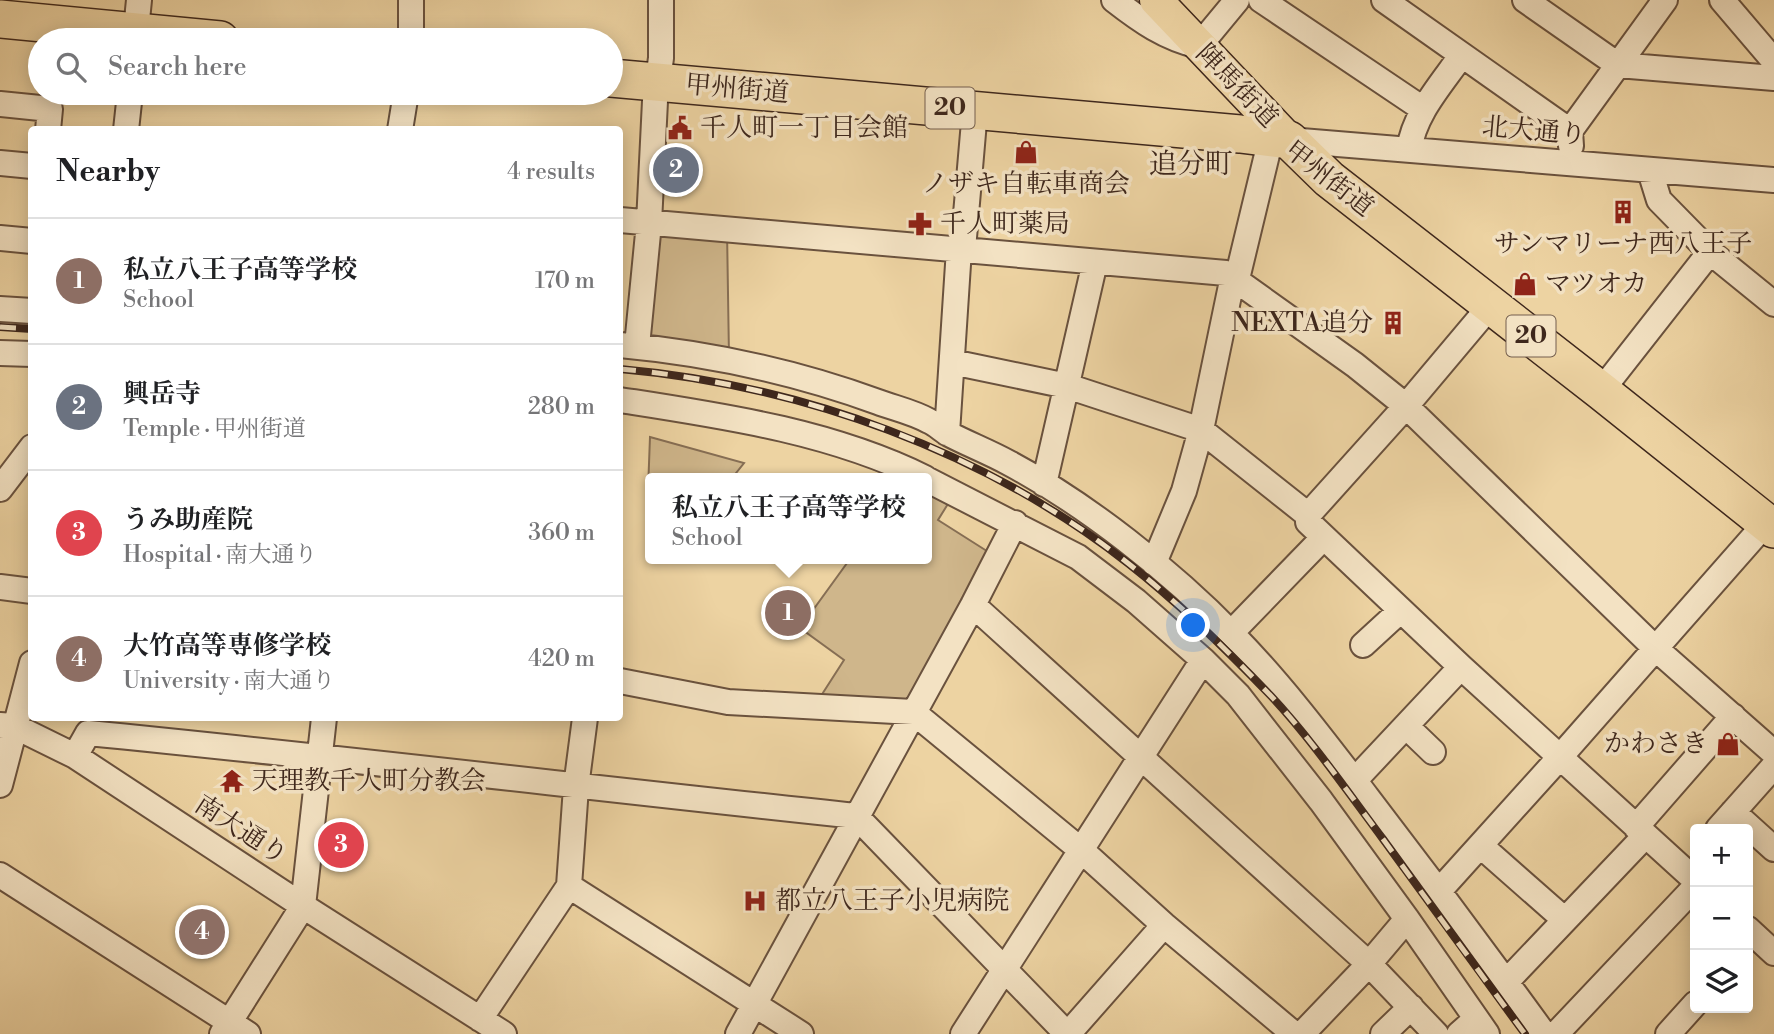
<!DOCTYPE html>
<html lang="en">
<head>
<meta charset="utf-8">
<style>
	:root { --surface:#fff; --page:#f6f6f6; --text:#202124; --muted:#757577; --line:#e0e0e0; --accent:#d93025 }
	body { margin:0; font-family:"Libre Bodoni","Noto Serif JP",serif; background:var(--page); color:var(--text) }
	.controls { position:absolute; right:21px; bottom:21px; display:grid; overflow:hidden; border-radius:7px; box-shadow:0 4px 18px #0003 }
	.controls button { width:63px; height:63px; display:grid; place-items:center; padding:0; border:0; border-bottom:2px solid var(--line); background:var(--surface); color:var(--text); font:35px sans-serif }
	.you { position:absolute; left:1194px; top:626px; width:24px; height:24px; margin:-18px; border:5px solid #fff; border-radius:50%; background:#1a73e8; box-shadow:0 0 0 10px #1a73e833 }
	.badge { display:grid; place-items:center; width:46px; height:46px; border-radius:50%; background:var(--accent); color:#fff; font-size:23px; font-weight:700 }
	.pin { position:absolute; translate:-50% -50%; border:4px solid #fff; box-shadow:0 2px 7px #0006 }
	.popup { position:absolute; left:645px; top:473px; width:287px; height:91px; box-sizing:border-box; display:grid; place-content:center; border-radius:7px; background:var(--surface); filter:drop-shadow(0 2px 5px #0005); font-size:23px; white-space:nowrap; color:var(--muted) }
	.popup b { font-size:26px; color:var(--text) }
	.popup::after { content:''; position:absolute; left:50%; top:100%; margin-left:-14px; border:14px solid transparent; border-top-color:var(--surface) }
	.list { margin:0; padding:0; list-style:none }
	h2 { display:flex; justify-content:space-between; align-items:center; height:91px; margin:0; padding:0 28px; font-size:30px }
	h2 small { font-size:23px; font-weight:400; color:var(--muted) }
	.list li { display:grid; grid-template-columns:46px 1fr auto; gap:21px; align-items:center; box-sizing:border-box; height:126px; padding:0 28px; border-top:2px solid var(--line) }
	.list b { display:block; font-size:26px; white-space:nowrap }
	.list p { margin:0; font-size:23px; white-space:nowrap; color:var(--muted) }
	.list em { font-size:23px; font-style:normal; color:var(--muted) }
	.icon { flex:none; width:38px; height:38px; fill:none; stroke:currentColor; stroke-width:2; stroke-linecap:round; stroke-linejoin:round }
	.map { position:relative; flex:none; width:1774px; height:1034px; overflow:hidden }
	.search { position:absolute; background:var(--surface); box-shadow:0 4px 18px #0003; left:28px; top:28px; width:595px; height:77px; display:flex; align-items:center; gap:18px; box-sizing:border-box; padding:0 24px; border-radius:38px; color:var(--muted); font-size:26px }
	.panel { position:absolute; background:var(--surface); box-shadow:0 4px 18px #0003; left:28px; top:126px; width:595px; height:595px; border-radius:7px }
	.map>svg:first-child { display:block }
	.green { fill:#cfb68b; stroke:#866e54; stroke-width:2 }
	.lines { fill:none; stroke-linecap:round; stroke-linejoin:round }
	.minor-casing { stroke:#6a523e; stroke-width:28 }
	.major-casing { stroke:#3e271c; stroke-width:35 }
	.highway-casing { stroke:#3e271c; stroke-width:40 }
	.minor { stroke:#f3e2c3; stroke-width:24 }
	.major { stroke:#edd3a2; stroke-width:32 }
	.highway { stroke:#edd3a2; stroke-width:37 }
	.rail-casing { stroke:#3e271c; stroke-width:8 }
	.rail { stroke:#f3e2c3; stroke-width:5; stroke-dasharray:16; stroke-linecap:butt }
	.labels { text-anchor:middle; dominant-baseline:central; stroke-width:7; stroke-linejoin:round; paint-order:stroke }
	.shield { fill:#f3e2c3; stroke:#745f4e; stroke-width:2 }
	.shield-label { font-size:24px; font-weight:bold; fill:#3e271c }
	.street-label { font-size:26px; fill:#3e271c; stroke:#f3e2c3 }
	.poi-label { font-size:26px; fill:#3e271c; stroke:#f3e2c3; text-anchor:start }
	.neighbourhood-label { font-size:28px; fill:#3e271c; stroke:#f3e2c3 }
</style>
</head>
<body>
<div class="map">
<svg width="1774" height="1034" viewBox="0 0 1774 1034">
	<rect width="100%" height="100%" fill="#edd3a2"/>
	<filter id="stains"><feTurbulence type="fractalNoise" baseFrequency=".00286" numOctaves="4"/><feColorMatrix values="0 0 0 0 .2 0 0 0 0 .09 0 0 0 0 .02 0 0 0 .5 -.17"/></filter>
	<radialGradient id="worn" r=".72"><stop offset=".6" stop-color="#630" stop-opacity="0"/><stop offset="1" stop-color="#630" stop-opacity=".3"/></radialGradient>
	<!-- green -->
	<path class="green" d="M649,223l78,7 2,126 -81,-13z
		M650,437l94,26 -12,15h-82v39h-3z
		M926,488l25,11 -13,21 52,33 -82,149 -89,-3 25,-39 -44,-32 50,-69h76z"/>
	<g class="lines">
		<!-- minor casing -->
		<g class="minor-casing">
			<path id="minor" d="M1114,0c27,21 51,38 85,46l38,-46
				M1261,0l162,109
				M1384,0l186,131
				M1525,0l93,65 156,13
				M1722,0l52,61
				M135,40l4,-40
				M411,40v-40
				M0,104l50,5 -2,21
				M126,130l4,-37
				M400,130l6,-37
				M1289,140l485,40
				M1571,146l-1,-15 95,-131
				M1409,150c5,-36 31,-64 52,-94
				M0,163l32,3
				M1650,171l9,29 51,52 64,52
				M620,220l606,53 129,92 51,41 249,242 119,105
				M0,238l32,3
				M963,249l12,-139
				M1237,279l34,-141
				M0,309l32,2
				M620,345c87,8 176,27 258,57 16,6 35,10 51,19 7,3 13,9 20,13 19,10 40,18 60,29 77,41 163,109 224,172 49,50 91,106 134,162 60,78 119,157 177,237
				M637,346l12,-123 6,-122 6,-43v-58
				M0,353l32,1
				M952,362l115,24 134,44 107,85v7l153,145 234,213
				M1601,391l109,-139
				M620,400c103,16 210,31 305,78
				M947,433l12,-184
				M926,479l152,78 58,44 67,59 35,35 83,106 86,118 80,115
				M1044,484l51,-222
				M0,489l32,-42
				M1308,515l98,-109 85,-101
				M1154,563l30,-72 17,-61 32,-154
				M0,587l32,4
				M973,605l396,359 67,70
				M1231,633l93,-96
				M1363,645l37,-34
				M620,681l108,21 185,10 168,138 83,75 130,109
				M0,725l14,1 61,30 228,150 201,128
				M1406,726l27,26
				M75,756l13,-23c256,25 512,56 768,83l211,218
				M1354,781l107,-114
				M0,785l32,-122
				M1733,812l41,37
				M1636,827l97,-111
				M1718,829l56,-63
				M1481,846l84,74
				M0,875l248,159
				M569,886l232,148
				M1439,891l121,-134 206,-234
				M1748,929l26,24
				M1506,982l139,-146
				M480,1019l89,-133 7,-99 9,-69
				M222,1034l81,-128 21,-188
				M738,1034l235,-429 42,-82
				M963,1034l240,-374
				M1068,1034l96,-109
				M1302,1034l67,-70 38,-45
				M1383,1034l28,-27
				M1459,1034l17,-15
				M1556,1034l139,-147
				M1668,1034l27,-30"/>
		</g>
		<!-- major casing -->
		<g class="major-casing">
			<path id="major" d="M1156,0l133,140"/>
		</g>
		<!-- highway casing -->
		<g class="highway-casing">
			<path id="highway" d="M0,19l220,21
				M611,78l629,56 49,6 40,39 272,212 173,138"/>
		</g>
		<!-- minor -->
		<use href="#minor" class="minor"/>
		<!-- major -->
		<use href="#major" class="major"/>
		<!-- highway -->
		<use href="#highway" class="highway"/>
		<!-- rail casing -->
		<g class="rail-casing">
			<path id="rail" d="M0,327l32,2
				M620,369c181,16 365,82 509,195 51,40 97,85 142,132 41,44 76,95 112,143 47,65 94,130 142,195"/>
		</g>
		<!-- rail -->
		<use href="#rail" class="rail"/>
	</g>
	<!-- icons -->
	<defs>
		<g id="civic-bare" transform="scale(1.89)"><path d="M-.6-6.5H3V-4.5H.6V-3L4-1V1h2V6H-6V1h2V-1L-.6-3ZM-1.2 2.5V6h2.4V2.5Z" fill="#8f2418" stroke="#f3e2c3" stroke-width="2.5" paint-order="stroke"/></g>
		<g id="shop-bare" transform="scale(1.89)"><path d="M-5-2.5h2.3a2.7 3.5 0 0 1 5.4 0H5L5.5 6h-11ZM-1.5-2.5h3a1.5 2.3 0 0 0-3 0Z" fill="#8f2418" stroke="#f3e2c3" stroke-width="2.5" paint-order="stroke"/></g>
		<g id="building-bare" transform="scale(1.89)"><path d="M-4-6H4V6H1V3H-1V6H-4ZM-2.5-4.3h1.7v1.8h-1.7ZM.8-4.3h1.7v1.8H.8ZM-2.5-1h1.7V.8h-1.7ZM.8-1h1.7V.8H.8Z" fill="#8f2418" stroke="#f3e2c3" stroke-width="2.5" paint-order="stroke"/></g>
		<g id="pharmacy-bare" transform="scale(1.89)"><path d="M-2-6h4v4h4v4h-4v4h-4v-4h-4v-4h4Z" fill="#8f2418" stroke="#f3e2c3" stroke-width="2.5" paint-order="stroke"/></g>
		<g id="temple-bare" transform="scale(1.89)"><path d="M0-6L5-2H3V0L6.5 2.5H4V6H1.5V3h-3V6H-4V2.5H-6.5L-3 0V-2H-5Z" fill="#8f2418" stroke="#f3e2c3" stroke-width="2.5" paint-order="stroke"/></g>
		<g id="hospital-bare" transform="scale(1.89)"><path d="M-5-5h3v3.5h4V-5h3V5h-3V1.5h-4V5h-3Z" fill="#8f2418" stroke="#f3e2c3" stroke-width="2.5" paint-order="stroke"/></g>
	</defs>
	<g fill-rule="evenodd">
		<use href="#civic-bare" x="680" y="128"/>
		<use href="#shop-bare" x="1026" y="152"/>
		<use href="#building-bare" x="1623" y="212"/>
		<use href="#pharmacy-bare" x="920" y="224"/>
		<use href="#shop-bare" x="1525" y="284"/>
		<use href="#building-bare" x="1393" y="323"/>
		<use href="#shop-bare" x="1728" y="744"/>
		<use href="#temple-bare" x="232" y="781"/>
		<use href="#hospital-bare" x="755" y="901"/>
	</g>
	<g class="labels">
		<!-- shield labels -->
		<g class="shield">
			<rect x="925.5" y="87.5" width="49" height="41" rx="5"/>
			<rect x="1506.5" y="315.5" width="49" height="41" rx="5"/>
		</g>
		<g class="shield-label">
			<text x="950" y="108">20</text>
			<text x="1531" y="336">20</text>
		</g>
		<!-- street labels -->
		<g class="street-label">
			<text transform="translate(1237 86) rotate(46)">陣馬街道</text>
			<text transform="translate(737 89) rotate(5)">甲州街道</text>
			<text transform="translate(1534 131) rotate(5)">北大通り</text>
			<text transform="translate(1329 179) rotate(38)">甲州街道</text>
			<text transform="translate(241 830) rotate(33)">南大通り</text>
		</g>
		<!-- poi labels -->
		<g class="poi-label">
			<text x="700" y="128">千人町一丁目会館</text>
			<text x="1026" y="184" text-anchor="middle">ノザキ自転車商会</text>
			<text x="940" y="224">千人町薬局</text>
			<text x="1623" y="244" text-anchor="middle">サンマリーナ西八王子</text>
			<text x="1545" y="284">マツオカ</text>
			<text x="1373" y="323" text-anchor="end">NEXTA追分</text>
			<text x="1708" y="744" text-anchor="end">かわさき</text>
			<text x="252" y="781">天理教千人町分教会</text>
			<text x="775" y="901">都立八王子小児病院</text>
		</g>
		<!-- neighbourhood labels -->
		<g class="neighbourhood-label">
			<text x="1191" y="164">追分町</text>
		</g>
	</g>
	<rect width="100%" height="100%" filter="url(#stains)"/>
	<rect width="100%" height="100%" fill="url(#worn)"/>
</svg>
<div class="controls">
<button>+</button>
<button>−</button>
<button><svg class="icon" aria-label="layers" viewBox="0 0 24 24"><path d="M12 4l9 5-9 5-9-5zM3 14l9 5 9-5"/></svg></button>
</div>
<div class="you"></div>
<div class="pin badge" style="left:788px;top:613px;background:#8d6e63">1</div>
<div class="popup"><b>私立八王子高等学校</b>School</div>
<div class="pin badge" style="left:676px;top:170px;background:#6b7280">2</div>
<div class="pin badge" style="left:341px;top:845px;background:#e0444e">3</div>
<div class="pin badge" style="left:202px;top:932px;background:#8d6e63">4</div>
<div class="search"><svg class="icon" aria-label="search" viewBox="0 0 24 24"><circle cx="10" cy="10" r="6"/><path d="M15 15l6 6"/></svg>Search here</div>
<section class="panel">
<h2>Nearby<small>4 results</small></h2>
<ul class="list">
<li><span class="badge" style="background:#8d6e63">1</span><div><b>私立八王子高等学校</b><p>School</p></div><em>170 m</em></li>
<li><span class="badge" style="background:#6b7280">2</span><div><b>興岳寺</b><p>Temple · 甲州街道</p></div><em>280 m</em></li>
<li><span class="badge" style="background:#e0444e">3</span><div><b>うみ助産院</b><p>Hospital · 南大通り</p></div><em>360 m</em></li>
<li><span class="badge" style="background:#8d6e63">4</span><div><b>大竹高等専修学校</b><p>University · 南大通り</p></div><em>420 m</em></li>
</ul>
</section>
</div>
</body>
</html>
